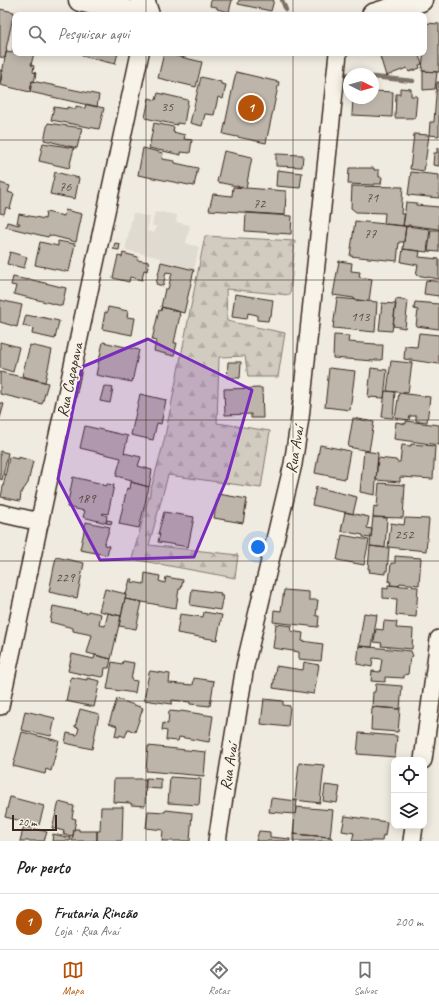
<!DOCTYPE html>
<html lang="pt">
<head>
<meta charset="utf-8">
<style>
	:root { --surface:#fff; --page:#f2f2f2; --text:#202124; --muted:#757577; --line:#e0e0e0; --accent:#b45309 }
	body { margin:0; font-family:Caveat,sans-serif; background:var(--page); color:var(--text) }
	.controls { position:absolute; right:12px; bottom:12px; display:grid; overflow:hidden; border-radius:8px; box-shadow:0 2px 10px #0003 }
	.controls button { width:36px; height:36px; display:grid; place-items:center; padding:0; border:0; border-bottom:1px solid var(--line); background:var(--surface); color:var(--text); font:20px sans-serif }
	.compass { position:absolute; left:343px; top:68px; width:36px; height:36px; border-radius:50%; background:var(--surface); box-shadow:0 2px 10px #0003; rotate:95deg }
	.scale { position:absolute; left:12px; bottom:10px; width:45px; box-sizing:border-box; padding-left:4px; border:2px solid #3b2a1e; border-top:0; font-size:11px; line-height:14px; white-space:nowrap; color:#3b2a1e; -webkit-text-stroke:3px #f7f3e8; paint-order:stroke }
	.you { position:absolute; left:258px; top:547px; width:14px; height:14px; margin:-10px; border:3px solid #fff; border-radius:50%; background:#1a73e8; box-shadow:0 0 0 6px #1a73e833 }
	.badge { display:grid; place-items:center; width:26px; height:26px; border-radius:50%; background:var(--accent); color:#fff; font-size:13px; font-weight:700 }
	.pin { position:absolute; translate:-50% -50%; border:2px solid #fff; box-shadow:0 1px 4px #0006 }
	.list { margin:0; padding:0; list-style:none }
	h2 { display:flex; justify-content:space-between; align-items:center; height:52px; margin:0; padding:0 16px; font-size:17px }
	h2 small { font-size:13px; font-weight:400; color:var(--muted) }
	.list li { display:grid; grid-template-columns:26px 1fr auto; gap:12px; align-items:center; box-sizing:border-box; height:56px; padding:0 16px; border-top:1px solid var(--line) }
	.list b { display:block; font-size:15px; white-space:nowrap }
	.list p { margin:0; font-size:13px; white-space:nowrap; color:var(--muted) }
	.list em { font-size:13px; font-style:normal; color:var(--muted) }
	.icon { flex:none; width:22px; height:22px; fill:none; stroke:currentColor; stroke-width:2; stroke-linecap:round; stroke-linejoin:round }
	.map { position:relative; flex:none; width:439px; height:841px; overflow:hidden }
	.search { position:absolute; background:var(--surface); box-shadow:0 2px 10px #0003; left:12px; right:12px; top:12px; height:44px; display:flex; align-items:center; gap:10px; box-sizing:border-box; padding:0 14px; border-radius:8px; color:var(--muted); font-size:15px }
	.sheet { height:108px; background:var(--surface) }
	nav { display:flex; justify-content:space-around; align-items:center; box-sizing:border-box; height:56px; border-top:1px solid var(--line); background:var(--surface); font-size:11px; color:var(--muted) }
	nav a { display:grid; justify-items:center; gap:2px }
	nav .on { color:var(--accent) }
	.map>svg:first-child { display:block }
	.built { fill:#e0dbd0 }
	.forest { fill:url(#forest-firs); stroke:#867a6f }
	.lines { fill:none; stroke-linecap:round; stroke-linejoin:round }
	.stream { stroke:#7e7266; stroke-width:4.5 }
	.building { fill:#bdb5aa; stroke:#3b2a1e }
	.street-casing { stroke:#3b2a1e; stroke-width:20 }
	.secondary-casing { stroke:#3b2a1e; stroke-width:25 }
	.primary-casing { stroke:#3b2a1e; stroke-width:25 }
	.street { stroke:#f7f3e8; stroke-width:17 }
	.secondary { stroke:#f7f3e8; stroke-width:22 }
	.primary { stroke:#f7f3e8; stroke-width:22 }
	.marked { fill:#7b2cbf; fill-opacity:0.2; stroke:#7b2cbf; stroke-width:3; stroke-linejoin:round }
	.grid { fill:none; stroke:#3b2a1e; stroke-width:1; stroke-opacity:0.55 }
	.labels { text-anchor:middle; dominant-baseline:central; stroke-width:3.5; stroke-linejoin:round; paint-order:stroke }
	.number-label { font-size:14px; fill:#5c4d41 }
	.street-label { font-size:16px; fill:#3b2a1e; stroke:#f7f3e8 }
</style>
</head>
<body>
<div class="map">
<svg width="439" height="841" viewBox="0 0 439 841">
	<defs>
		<pattern id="forest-firs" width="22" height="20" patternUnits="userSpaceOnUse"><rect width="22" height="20" fill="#d1cbc0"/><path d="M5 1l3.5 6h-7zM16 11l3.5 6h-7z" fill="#b4aea5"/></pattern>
	</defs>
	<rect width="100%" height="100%" fill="#efebe0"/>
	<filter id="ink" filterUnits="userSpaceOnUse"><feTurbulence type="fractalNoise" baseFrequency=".025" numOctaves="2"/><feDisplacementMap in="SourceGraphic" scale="8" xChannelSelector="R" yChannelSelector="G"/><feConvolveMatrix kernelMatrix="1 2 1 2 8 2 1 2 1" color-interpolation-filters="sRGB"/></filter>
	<g filter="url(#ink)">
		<!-- built -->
		<path class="built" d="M155,212l6,1v-1l16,3 -1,7 14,3 -4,18 13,4 -5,23 -33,-8v-4l-36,-8 8,-37 17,4 -3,14 7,2 2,-7h-4z"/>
		<!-- forest -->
		<path class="forest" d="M205,236l90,5 -5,54 -64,-6 1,32 58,12 -7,44h-30l-3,-21 -26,1 -2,66 53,8 -9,57 -93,-13 -19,70 89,10 -3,23 -103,-19 32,-118z"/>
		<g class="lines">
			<!-- stream -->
			<path class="stream" d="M282,0l4,10
				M345,74l4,1
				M373,77l40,4"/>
		</g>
		<!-- building -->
		<path class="building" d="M210,0h22l-3,12 -12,-3v-2l-7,-1 1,-6z
			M239,0h35l-3,11 -33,-7z
			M0,9l14,3 -8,37h1l-2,9 -5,-1z
			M426,23l13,1v48l-17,-1z
			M15,40v13h19l-3,12 3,1 -1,6 3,1 -2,9 -2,-1 -2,11 -30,-7 6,-33 6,1z
			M82,53h36l-3,11 -33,-8z
			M164,53l38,9 -6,25 -38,-9z
			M379,53h39l4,11 -3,1 1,3 -11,4 -2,-4 -21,8z
			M0,70l3,1 -3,12z
			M423,71l14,1 -2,17 -12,1z
			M236,72l43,10 -13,61 -43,-9z
			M201,77l20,5v2l5,1 -3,14 -5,-2 -4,18 -9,-1 -3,12 -12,-3z
			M32,81l67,14 -2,12 -67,-15z
			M437,82h2v54l-10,-1 1,-13h4z
			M400,88l11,1v7h6l-2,22h-20l1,-24h4z
			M373,91l20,1 -1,25 -40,-2 1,-17h20z
			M158,93l30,7 -4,24 -7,-1v2l-32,-7 4,-20 7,2z
			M86,104l18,4 -5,21 -48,-9 3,-13 13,2v-2l9,2v-3l9,2z
			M48,123l34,5 -5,20 -33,-8z
			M154,123l20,4 -1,5 12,3 -1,4 8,1 -2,13 -9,-1v3l-32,-7z
			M414,134l15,1 -5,36 -14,-2z
			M43,143l31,5 -5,20 -30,-7z
			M143,148l20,5 -1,6 13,2v2l23,5 -4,18 -56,-11z
			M437,148h2v18l-6,-1 1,-12h3z
			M224,151l28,6 -6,31 -29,-6z
			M276,154l27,1 -1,12 -26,-1z
			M349,168h25v2h5v7h3l-1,7h-7v1l-26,-1z
			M277,170l25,3 -2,15 -24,-2z
			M55,172l24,6 -4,21 -25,-5z
			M411,172l28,3v23l-31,-3z
			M0,183l10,3 -2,6 6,2 -4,15 -4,-2 -2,7 -4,-1z
			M352,186l51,1 -2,27h4l-2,12 -19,-2 1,-11 -29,-1 -5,-4z
			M233,187l53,4 -1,24 -76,-5 4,-16 19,2z
			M406,202l10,1v2l23,2v23l-1,-1 -30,-4v2l-5,-1z
			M65,210l17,4 -6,28 -27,-7 -1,2 -42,-10 1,-5 12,3 1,-2h-3l2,-9 26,5 1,-7 18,4z
			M246,213l46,3 -1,18 -46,-3z
			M355,221l51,5 -2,16h-5l-2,19 -47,-5z
			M406,226l24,3 -3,23 -24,-3z
			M431,230h8v22l-11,-1z
			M58,241l17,3 -6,28 -34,-7 5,-23 18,4z
			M115,243l5,1 -1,6 -6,-1z
			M403,249l17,2 -1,6 20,2v20l-23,-4 2,-10 -17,-3z
			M10,252l17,5 -3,11 -17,-4z
			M123,253l15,4 -1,3 12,2 -2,9 -3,-1 -2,10 -12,-3 -1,5 -16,-4 5,-22 4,1z
			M339,261l13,2 -1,8 9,1 -1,5 13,2 -3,22 -15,-1v-2l-21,-3z
			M161,262l33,8 -10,43 -23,-6 4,-18h3l4,-16 -6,-1 -3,14 -7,-2z
			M13,277l15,3v-1l38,9 -4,18 -48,-12 2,-8 -5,-1z
			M426,280l13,2v17v-3l-15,-2z
			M235,294l38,6 -2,16h-2l-1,5 -11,-1v-5l-9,-2 -1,6 -15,-2z
			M337,298l40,4 -2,30 -42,-4z
			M396,299l12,2 -3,27 -12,-2z
			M0,300l22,5 -5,22 -17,-5z
			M415,302l24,2v25l-23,-3 2,-16 -4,-1z
			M382,303l14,1 -4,27 -13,-1z
			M108,307l20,4 -1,6 8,1 -3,17 -30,-6 3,-17 2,1z
			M162,307l18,5 -1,3h1l-6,28h3l-3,13 -20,-5 2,-10 -4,-1 7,-30 2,1z
			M26,315l10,2v-1l23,5 -4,18 -23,-5 1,-6 -10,-2z
			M419,333l20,2v29l-35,-5 1,-13 12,1z
			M334,335l15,1 -1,6 28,2v1h7l-1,15h-7l-1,1 -41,-3z
			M0,342l19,5 -6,25 -13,-4z
			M103,342l36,8 -7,32 -36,-7z
			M30,345l22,5 -7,32 -23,-6z
			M391,361l21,2 -4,30 -21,-2z
			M228,362h13l-1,16h-13z
			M329,368l26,3 -5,39 -25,-3z
			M371,368l16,2 -3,28 -16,-1z
			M0,372l48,11 -6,21 -42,-10z
			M104,386l9,2 -3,15 -10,-2z
			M262,388l1,30h-12v-4l-26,1 -1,-26z
			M385,391l10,1 -2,26 -11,-1z
			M399,393l31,4 -3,25 -11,-1v-5h-6l-1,4 -14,-2z
			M140,394l26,6 -5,24 -4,-1 -4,17 -22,-5z
			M0,403l4,1 -4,14z
			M353,418l21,4 -5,29 -21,-4z
			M406,421l33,4v20l-45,-6 2,-17 10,2z
			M85,426l43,10 -4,17 17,4 -3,9 14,4 -3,17 -18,-5 1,-2 -16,-4 5,-18 -41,-10z
			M411,444l24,2 -2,33 -33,-2v5l-24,-2 2,-22 18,2 1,2h3l2,-17 9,1z
			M320,445l30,6 -5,28 -30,-6z
			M0,451l8,2 -6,27 -2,-1z
			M364,451l14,2 -3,42 -15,-3z
			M9,457l9,2v-2l15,4 -5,22 -7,10 -1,8 -19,-4z
			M73,477l30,7 -1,1 4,1 1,-2 7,1 -6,29 -5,-1 -1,1 5,2 -1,7 -23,-6 2,-6 -18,-4z
			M131,482l18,5 -10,41 -20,-4 8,-36 3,1z
			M379,483l26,2 -2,33 -30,-1 1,-11 3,1z
			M316,487l41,10 -4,17 -41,-9z
			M218,494l29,5 -4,24 -29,-5z
			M164,512l30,5 -6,30 -30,-5 2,-8h-2z
			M345,512l24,5 -2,11 5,1 -1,9 -8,-1v-2l-22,-4z
			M373,517l14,1 -2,30 -15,-2z
			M405,518l24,1 -3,32 -38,-4 3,-24 13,2z
			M107,520l5,1 -1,3 -5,-1z
			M86,522l24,5 -6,18 5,1 -2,9 -27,-5z
			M342,535l27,5 -5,25 -27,-5z
			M370,546l19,2 -2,23h-2v3l-16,-2 1,-3h-2z
			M395,556l26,2 -2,27 -19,-2 -1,3 -9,-1 1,-3h-2l2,-19h4z
			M56,557l28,6 -7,35 -28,-6z
			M145,573l15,3 -1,5 6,2 1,-6 17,3 -2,9h-2l-3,19 -51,-9 5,-20h3l-1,3 12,2z
			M388,585l30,2 -2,30 -20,-2 1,-16 -14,-1v-10l5,1z
			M105,589l21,5 -5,22 -22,-5z
			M192,589l29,4 -1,3h3l-3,14 -30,-5z
			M284,590l25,2v8h9l-2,16h3l-1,11 -45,-5 1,-12 7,1z
			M125,599l17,3 -6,27 -17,-3z
			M53,606l34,7 1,-2 13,3 -2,11 6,1 3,-13 13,3 -10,43 -24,-6 5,-18 -19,-4v-3l-23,-6z
			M204,612l18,3 -5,25 -40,-7 3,-19 23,3z
			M364,613l13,2 -5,32 -13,-1z
			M384,621l13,1 -1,6 17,1 -1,20 -31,-3 1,-3 -8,-1 2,-13 7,1z
			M276,624l16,2 -1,5 12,2 -1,8 21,3 -2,17 -22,-2v-7l-26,-4z
			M359,646l52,5 2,5 -3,2 -2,16 -4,1v3l-19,-1v5l-14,-1 1,-10 8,1 2,-13 -9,-1 -1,9 -15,-3z
			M72,654l22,5 1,-4 16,4 -2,9h-4l-1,8 -2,1 -11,-2 -1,1 -22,-5z
			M123,661l11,2 -3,17 6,1 -2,12 -28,-4 5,-27 10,2z
			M304,662l15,3 -5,29 -41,-6 3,-22 27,4z
			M150,671l20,3 -1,9 24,2 1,-7 20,3 -4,25 -20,-2v-2l-18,-2v4l-28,-4 5,-27z
			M71,677l16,3v-2l13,3 -6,26 -28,-6z
			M376,684l26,2 -2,23 -28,-2 1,-15h2z
			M117,699l26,9 -8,24 -7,-3 -3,8 -5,-2 -1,2 -4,-1 2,-10 -8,-3z
			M264,699l19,2v4l7,1 -2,21 -27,-3z
			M372,707l28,2 -2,23 -27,-2z
			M80,709l19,5 -7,35 -27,-6 2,-10 10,2 2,-7 -4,-1z
			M25,711l30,7 -4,18 -30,-6z
			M169,711l11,1 1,-1 32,5 -4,26 -30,-5 -1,4 -12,-1 1,-9 -5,-1 1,-7 5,1z
			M22,732l37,9 -8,30 -5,-2 -1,5 -32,-8z
			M359,733l38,3 -2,21 -38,-3z
			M148,746l58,6 -2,24 -58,-5z
			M299,763l25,2 -4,38 -25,-3z
			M170,777l31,2 -2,26 -31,-2z
			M146,778l15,1v10l-16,-1z
			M114,779h32l-1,27 -14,-1v-2l-18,-1z
			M325,785l15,2 -3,16 -14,-2z
			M10,797l34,9 -5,19 -34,-8z
			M271,798l26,3 -2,13 -26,-2z
			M59,802l15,4 -2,12 4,1 -3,17 -10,-2 1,-3 -12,-3z
			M101,807h22l-1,34h-25v-10h3z
			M296,807l37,3 -3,27 -37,-3z
			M166,810l26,3 -2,28h-28l1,-11 -17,-2 2,-17 17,1z
			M345,816l42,6 -2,14 -2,-1 -1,6h-30l2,-8 -12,-2z
			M24,826l23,6 -3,9h-24z
			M74,829h5v2h18v10h-25z
			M259,831l11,1v5l20,2v2h-34z
			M53,834l18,4 -1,3h-18z
			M293,834l37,3 2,1 -1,3h-38z"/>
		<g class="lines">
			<!-- street casing -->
			<g class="street-casing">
				<path id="street" d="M0,513l40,9
					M0,706l140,-653
					M423,760l16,-121
					M217,841l28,-175 48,-202 7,-46 38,-365
					M412,841l2,-15"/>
			</g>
			<!-- secondary casing -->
			<g class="secondary-casing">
				<path id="secondary" d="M143,0l5,15"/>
			</g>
			<!-- primary casing -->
			<g class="primary-casing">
				<path id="primary" d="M80,0l63,15
					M373,15l48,-15"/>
			</g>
			<!-- street -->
			<use href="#street" class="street"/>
			<!-- secondary -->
			<use href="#secondary" class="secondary"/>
			<!-- primary -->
			<use href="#primary" class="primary"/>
		</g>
	</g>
	<!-- marked area -->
	<path class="marked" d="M148,339l104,51 -25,88 -33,79 -94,3 -42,-81 24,-112z"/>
	<!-- grid -->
	<path class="grid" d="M146,0v15M293,0v15M146,53v788M293,53v788M0,140h439M0,280h439M0,420h439M0,561h439M0,701h439"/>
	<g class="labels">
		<!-- number labels -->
		<g class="number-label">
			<text x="167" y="106">35</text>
			<text x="65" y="186">76</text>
			<text x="372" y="197">71</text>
			<text x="259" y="203">72</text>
			<text x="370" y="233">77</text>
			<text x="360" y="316">113</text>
			<text x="86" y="498">189</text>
			<text x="404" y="534">252</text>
			<text x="65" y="577">229</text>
		</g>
		<!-- street labels -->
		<g class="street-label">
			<text transform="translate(70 380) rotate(-78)">Rua Caçapava</text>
			<text transform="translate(295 450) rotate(-80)">Rua Avaí</text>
			<text transform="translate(229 767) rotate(-81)">Rua Avaí</text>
		</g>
	</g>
</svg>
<div class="controls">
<button><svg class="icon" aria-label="locate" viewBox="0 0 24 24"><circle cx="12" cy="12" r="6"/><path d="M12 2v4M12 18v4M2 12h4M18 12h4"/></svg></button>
<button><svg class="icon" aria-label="layers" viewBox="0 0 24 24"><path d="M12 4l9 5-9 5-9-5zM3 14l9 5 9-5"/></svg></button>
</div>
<svg class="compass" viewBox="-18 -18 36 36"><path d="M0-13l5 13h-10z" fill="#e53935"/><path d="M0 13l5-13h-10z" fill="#757577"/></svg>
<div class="scale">20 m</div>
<div class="you"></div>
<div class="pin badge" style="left:251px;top:108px">1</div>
<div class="search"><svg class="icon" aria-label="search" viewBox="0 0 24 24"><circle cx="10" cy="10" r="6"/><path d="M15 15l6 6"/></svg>Pesquisar aqui</div>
</div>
<section class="sheet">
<h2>Por perto<small></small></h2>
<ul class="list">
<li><span class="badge">1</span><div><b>Frutaria Rincão</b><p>Loja · Rua Avaí</p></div><em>200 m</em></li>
</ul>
</section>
<nav>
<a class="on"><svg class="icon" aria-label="map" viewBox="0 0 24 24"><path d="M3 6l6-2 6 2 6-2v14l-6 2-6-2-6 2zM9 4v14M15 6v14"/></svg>Mapa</a>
<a><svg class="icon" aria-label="directions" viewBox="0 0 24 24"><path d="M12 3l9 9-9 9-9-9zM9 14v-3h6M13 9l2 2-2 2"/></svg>Rotas</a>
<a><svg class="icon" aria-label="saved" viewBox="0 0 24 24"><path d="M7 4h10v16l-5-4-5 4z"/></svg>Salvos</a>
</nav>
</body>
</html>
